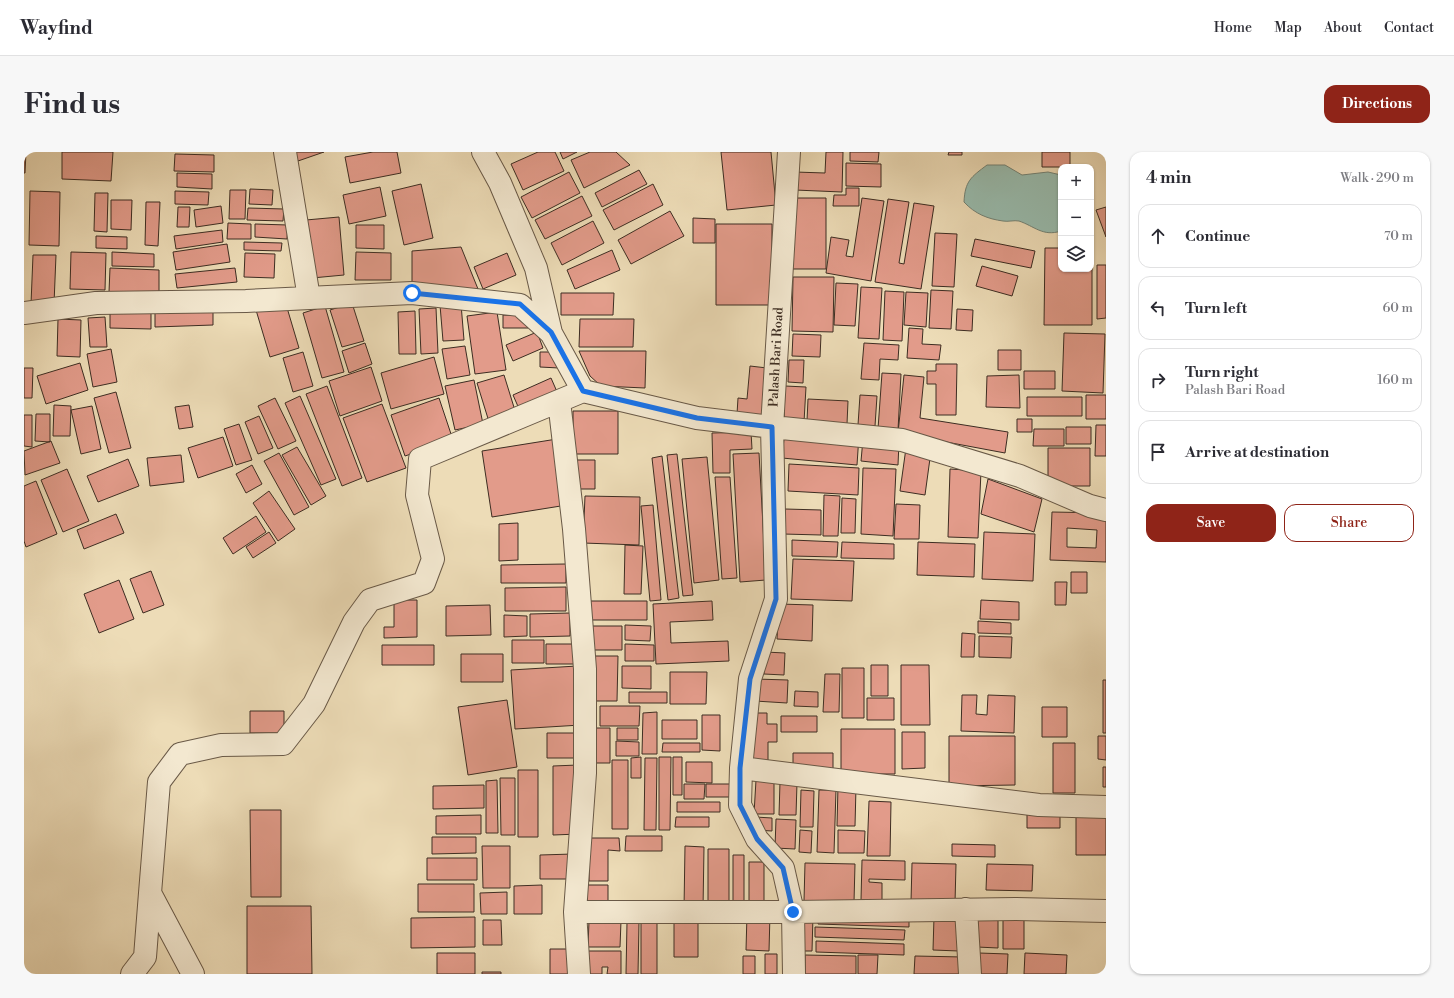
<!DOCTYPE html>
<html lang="en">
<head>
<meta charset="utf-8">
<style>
	:root { --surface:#fff; --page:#f7f7f7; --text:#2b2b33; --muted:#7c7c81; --line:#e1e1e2; --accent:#8f2418 }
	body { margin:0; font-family:"Libre Bodoni",serif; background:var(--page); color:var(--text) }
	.controls { position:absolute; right:12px; top:12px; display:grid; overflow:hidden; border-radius:8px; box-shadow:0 1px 3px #0004 }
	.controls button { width:36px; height:36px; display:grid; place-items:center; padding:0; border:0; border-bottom:1px solid var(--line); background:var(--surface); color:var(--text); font:20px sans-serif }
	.stop { position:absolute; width:12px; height:12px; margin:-9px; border:3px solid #1a73e8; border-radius:50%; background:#fff }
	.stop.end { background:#1a73e8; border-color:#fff; box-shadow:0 1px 4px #0008 }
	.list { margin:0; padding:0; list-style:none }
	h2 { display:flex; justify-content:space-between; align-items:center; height:52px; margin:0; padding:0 16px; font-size:17px }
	h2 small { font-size:13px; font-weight:400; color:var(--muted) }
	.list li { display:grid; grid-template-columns:26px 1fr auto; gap:12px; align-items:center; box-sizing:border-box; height:64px; margin:0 8px 8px; padding:0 8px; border:1px solid var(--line); border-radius:12px }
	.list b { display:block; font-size:15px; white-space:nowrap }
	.list p { margin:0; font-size:13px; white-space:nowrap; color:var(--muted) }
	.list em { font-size:13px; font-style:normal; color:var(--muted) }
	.actions { display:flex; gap:8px; padding:12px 16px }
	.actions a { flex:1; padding:9px 0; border:1px solid var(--accent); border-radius:12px; text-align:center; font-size:14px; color:var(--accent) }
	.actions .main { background:var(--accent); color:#fff }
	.icon { flex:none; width:22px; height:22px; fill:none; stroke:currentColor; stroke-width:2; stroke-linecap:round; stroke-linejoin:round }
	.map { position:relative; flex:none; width:1082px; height:822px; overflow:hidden; border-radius:12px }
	header { display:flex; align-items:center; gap:24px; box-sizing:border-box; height:56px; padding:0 20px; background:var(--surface); border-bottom:1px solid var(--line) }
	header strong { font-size:19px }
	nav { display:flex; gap:22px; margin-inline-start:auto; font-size:14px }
	.intro { display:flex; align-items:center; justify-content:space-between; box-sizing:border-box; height:96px; padding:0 24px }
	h1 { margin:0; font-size:28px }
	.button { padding:10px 18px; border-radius:12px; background:var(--accent); color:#fff; font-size:14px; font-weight:700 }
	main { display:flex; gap:24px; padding:0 24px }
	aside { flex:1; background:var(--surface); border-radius:12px; box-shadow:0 1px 3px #0004 }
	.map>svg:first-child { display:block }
	.water { fill:#99bcae; stroke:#748376 }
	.building { fill:#e29b8a; stroke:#3d2d22; fill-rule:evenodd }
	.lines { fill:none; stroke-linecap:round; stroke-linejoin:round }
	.minor-casing { stroke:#695947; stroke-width:24 }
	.minor { stroke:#f3e8d0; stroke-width:22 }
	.route { stroke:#1a73e8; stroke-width:5 }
	.labels { text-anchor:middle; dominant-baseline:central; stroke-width:3; stroke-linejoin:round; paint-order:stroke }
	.street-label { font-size:13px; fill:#3d2d22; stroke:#f3e8d0 }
</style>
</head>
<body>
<header>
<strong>Wayfind</strong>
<nav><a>Home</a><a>Map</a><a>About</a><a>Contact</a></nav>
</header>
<div class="intro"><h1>Find us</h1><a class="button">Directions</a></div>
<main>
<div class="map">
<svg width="1082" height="822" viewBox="0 0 1082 822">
	<rect width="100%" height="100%" fill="#eddcb7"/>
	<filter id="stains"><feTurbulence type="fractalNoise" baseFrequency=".005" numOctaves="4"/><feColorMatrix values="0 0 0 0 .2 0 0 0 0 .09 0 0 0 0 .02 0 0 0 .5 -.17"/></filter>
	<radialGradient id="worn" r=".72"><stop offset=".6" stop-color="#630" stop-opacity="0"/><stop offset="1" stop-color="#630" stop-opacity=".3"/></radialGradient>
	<!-- water -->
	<path class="water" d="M963,13h18l17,10 26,-3 13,3v56c-18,6 -27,-5 -42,-10 -5,-1 -11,1 -16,0 -15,-2 -28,-7 -39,-19 1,-21 7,-25 23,-37z"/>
	<!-- building -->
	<path class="building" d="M0,0h2l-1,21h-1z
		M38,0h51l-2,29 -49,-2z
		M271,0h29l-26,9z
		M349,0h24l4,21 -51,10 -5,-26z
		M514,0h17l9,19 -41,19 -12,-26z
		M536,0h17l-14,7z
		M566,0h26l14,13 -46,23 -13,-28z
		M697,0h50l5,53 -49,5z
		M802,0h17l-1,40 -47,-2v-18l30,1z
		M826,0h29l-1,10 -28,-1z
		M925,0h13v3h-14z
		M1018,0h28v15h-28z
		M151,2l39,1v17l-40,-1z
		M822,11l35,1v23l-35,-1z
		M615,18l8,14 -45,23 -7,-14z
		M545,20l11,21 -48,25 -11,-21z
		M153,21l35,1v15l-35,-2z
		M397,32l12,54 -29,7 -12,-54z
		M629,32l10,21 -49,25 -11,-20z
		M356,35l6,29 -37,8 -6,-29z
		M822,36h13v18h-26l1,-11h12z
		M226,37l23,1 -1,15 -23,-1z
		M206,38h16l-1,29h-16z
		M6,39l30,1 -1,54 -30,-1z
		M151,39l34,1 -1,13 -33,-1z
		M71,41h13l-1,39 -13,-1z
		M558,44l10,20 -47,23 -10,-19z
		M769,46h33v71h-34z
		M838,46l22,3 -13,80 -45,-8 5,-36 18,3 -3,16 7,1z
		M864,47l21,3 -10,61 5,1 10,-61 20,3 -13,83 -46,-7z
		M87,48h21l-1,30 -20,-1z
		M122,50h14l-2,44 -13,-1z
		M197,54l2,17 -27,4 -2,-17z
		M154,55h12l-1,20h-12z
		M1082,55v30l-10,-27z
		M224,56l36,1 -1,12 -36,-1z
		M646,59l14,25 -53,28 -13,-24z
		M315,65l5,58 -32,3 -6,-58z
		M669,66l22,1v24h-22z
		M569,69l11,22 -42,22 -11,-22z
		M204,71l23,1v15h-24z
		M231,72l33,1 -1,14 -32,-2z
		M692,72h56v81h-56z
		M332,73h28v24l-28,-1z
		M198,78l1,12 -47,7 -2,-13z
		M911,81l22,1 -3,53 -22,-1z
		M72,84l31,1v12l-31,-1z
		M951,87l60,12 -4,17 -60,-12z
		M220,90l38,1 -1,8 -37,-1z
		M203,92l3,18 -54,8 -3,-18z
		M437,95l17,42 -66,-2v-36z
		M1021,96h16v21h30l1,-21v77h-48z
		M588,98l8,20 -45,19 -8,-19z
		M47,100l35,1 -1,37 -35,-1z
		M88,100l42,2v13l-42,-1z
		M332,100l35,1v27h-36z
		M221,101l30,1 -1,24 -30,-1z
		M483,101l9,22 -33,14 -9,-22z
		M9,103h23l-2,49h-23z
		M1073,113h9v53l-9,1z
		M958,114l36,10 -6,20 -36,-10z
		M86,116l49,2v23l-50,-1z
		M211,116l2,14 -60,6 -2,-14z
		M769,125h41l-1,55 -41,-1z
		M812,131l22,1 -3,42 -21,-1z
		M837,135l21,1 -3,51 -21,-1z
		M907,138l22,1 -2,38 -22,-1z
		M861,139l19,1 -2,49 -19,-1z
		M882,140l22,1 -2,34 -22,-2z
		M537,141h53l-1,22h-52z
		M261,149l14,47 -29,9 -14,-47z
		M328,151l12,38 -22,6 -12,-37z
		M437,152l3,36 -21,1 -3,-36z
		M301,154l19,66 -22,6 -19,-65z
		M412,156l2,45 -17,1 -2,-45z
		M189,157v16l-58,2v-16z
		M933,157l16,1 -1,21 -16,-1z
		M86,159h41v18l-41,-1z
		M391,159l1,43h-17l-1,-42z
		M473,160l9,58 -31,4 -8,-58z
		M479,163l26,1 -1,12h-25z
		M81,165l2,30h-17l-2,-29z
		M34,167l23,1 -1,37 -23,-1z
		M556,167h54l-1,28h-54z
		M885,176l14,1 -1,15 19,1 -2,15 -32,-2z
		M513,180l6,16 -30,13 -7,-16z
		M1040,181l41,1 -2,59 -41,-2z
		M769,182l28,1 -1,22 -28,-1z
		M341,191l7,21 -23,9 -7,-22z
		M840,191l35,2 -1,15 -18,-1 -1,21 -18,-1z
		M441,194l5,29 -23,4 -5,-30z
		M87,197l6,33 -24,5 -6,-33z
		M974,198h23v20h-23z
		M555,199h67l-1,37 -44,-2 -11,-10z
		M279,200l10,34 -20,6 -10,-34z
		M516,200h19v16l-19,-1z
		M410,205l10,37 -53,15 -10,-36z
		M765,208h15l-1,23 -15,-1z
		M56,211l8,27 -42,14 -9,-28z
		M912,212h21l-1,51h-20v-31h-9v-13h9z
		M726,214l17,2 -4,48 -26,-2 1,-16 9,1z
		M347,215l11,34 -42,15 -11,-35z
		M0,216h9l-1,30h-8z
		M1000,219h31v18h-31z
		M858,221l19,1 -3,56 -20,-1z
		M480,223l13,42 -27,8 -13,-42z
		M880,223l20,2 -4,41 88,14 -3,21 -107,-20z
		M995,223l1,33 -34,-1 1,-31z
		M527,226l7,16 -38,17 -7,-16z
		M450,228l9,44 -28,6 -10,-44z
		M303,234l35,92 -20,8 -36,-92z
		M761,234l21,1 -2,35 -20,-1z
		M92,240l15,56 -22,5 -15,-55z
		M836,243l17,1 -2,30 -17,-1z
		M1062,243h20v24h-20z
		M276,244l36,83 -15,6 -36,-82z
		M1003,245h55v19h-55z
		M251,246l21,43 -18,8 -20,-43z
		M415,246l14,42 -48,16 -14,-41z
		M784,247l40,2 -1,23 -40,-3z
		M358,252l24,64 -39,14 -24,-64z
		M30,253l17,1 -1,30h-17z
		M165,253l4,22 -14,2 -4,-22z
		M68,254l9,43 -20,5 -10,-44z
		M549,259h45v43h-45z
		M12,262h14v28l-15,-1z
		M0,263h8v32l-8,-1z
		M235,264l14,32 -15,6 -13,-32z
		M993,267h15v13h-15z
		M215,272l13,36 -16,5 -12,-36z
		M1072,273h10v31h-11z
		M1042,275h25v17h-25z
		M761,277l74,6 -2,30 -75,-7z
		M1010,277h30v17h-31z
		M727,280l1,17 -22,1v23h-17l-1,-40z
		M199,285l10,29 -35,12 -10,-30z
		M533,287l10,66 -75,12 -10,-66z
		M839,287l36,3 -1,23 -37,-4z
		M27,289l9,22 -35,12 -1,-24z
		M273,295l29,49 -15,9 -29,-50z
		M882,296l25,3 -6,44 -25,-4z
		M1024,296h42v38h-42z
		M255,301l30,54 -15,8 -30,-54z
		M735,301l7,127 -26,2 -7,-128z
		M653,302l16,141 -10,1 -16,-141z
		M157,303l3,27 -34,4 -3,-28z
		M638,304l17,142 -11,2 -16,-142z
		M683,305l12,123 -25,3 -12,-124z
		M104,307l11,27 -41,16 -11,-26z
		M551,308h20v29h-20z
		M765,312l70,4 -1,27 -70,-4z
		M228,313l10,19 -16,9 -10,-19z
		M839,316l33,1 -3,67 -32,-2z
		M43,317l22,52 -26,11 -22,-52z
		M926,317l31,2 -3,67 -30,-1z
		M691,325h15l7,101 -15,1z
		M964,327l54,20 -8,33 -53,-18z
		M12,329l21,53 -31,13 -2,-6v-55z
		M245,339l26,38 -17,12 -25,-38z
		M800,343l16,1 -2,40h-15z
		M561,344l55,1 -1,48 -56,-2z
		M818,346l14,1 -1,34h-14z
		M872,352l24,1 -1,34h-25z
		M629,353l8,95 -11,1 -9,-95z
		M761,357l36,1v25l-38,-1z
		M1028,360l54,1v49l-56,-2zM1043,376l30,2 -1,18 -29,-1z
		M92,362l8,19 -40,16 -7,-19z
		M232,364l10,16 -33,22 -10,-16z
		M494,371v37l-19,1v-37z
		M245,380l7,11 -23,15 -7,-11z
		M960,380l51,2 -2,47 -51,-2z
		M768,388l46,2 -1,15 -45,-1z
		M818,390l52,2v15l-53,-1z
		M894,390l57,2 -1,33 -57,-2z
		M601,393l18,1 -2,48h-17z
		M769,407l61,2 -2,40 -61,-2z
		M542,412v19h-65v-18z
		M127,419l13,34 -21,8 -13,-34z
		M1047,420h16v21h-16z
		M95,428l15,39 -35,14 -15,-39z
		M1031,430h12l-1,23h-11z
		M542,435v24h-61v-23z
		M370,448h23v37l-33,1v-11h10z
		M957,448l38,2v18l-39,-1z
		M566,449h57v19h-57z
		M688,449l1,19 -43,2 1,21 57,-2 1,20 -73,3 -3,-60z
		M755,452l34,1 -1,36 -35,-2z
		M466,453l1,30 -45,1v-30z
		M546,461v23l-40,1v-23z
		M480,463l23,1v20l-23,1z
		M954,469l33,2v11l-33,-1z
		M601,473l26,1 -1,15 -25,-1z
		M567,474h31v24h-32z
		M938,481l13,1 -1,23h-13z
		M955,484l33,1 -1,21 -32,-1z
		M488,488h32v23h-32z
		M522,492h29v20h-29z
		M601,492l29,1v16h-29z
		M358,493h52v20h-52z
		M741,500l20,1 -1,22 -20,-1z
		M437,502h42v28h-42z
		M566,504h28l-1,45h-27z
		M847,513h17v31h-17z
		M877,513h28l1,60h-29z
		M553,514l4,59 -66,4 -4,-59z
		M598,514h29v23l-29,-1z
		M818,516h22v50h-22z
		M646,520h37l-1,32h-36z
		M801,522h15l-1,38h-16z
		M731,527l33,1 -1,23 -32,-2z
		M1079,528h3v53h-3z
		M771,539l23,1v15l-24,-1z
		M605,540h38v11h-38z
		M938,543h15l-1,19 11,1 1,-20 27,1 -1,37 -53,-2z
		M843,546h27v22h-27z
		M483,548l10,67 -49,8 -10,-68z
		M576,554h40l-1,20h-39z
		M1018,555h25v30h-25z
		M226,559h34v22h-34z
		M633,560v42h-15l1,-41z
		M726,561h17v11h10v18h-9v23h-18z
		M678,563h18v36l-18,-1z
		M757,564h36v16h-36z
		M638,568h35v19h-35z
		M571,576h15v35h-15z
		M593,576h21v12h-21z
		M817,577h54v45h-54z
		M878,580h23v36l-23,1z
		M523,581h34v25h-34z
		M925,584h66v49l-66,1z
		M1074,584h8v24l-8,-1z
		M592,589l23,1v14h-23z
		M639,591h37v9h-38z
		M1029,591h22v50h-22z
		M769,601h40v19h-40z
		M617,605v21h-10v-20z
		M635,605h12l-1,73h-11z
		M649,605h9v38h-9z
		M621,606h12l-1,72h-12z
		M588,608h16v69h-16z
		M662,610h26v21l-26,-1z
		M554,613l1,69 -26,1v-69z
		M1079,615h3v20h-3z
		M494,618h20v67h-20z
		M476,626h15v57h-14z
		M473,628l1,53h-12v-52z
		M732,628h18v34h-20z
		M756,630l17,1 -1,32h-17z
		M660,632h21l-1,15h-20z
		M682,632h27v13h-27z
		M460,633v23l-51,1v-23z
		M814,634l18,1 -1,39h-18z
		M777,638l13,1 -1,36h-13z
		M795,638h17l-2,63 -17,-1z
		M845,649l22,1 -1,54h-23z
		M653,650h43v10h-43z
		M226,658h31v87h-30z
		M1003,660h33v16h-33z
		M457,663v19h-45v-18z
		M1052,663h30v40h-30z
		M652,665h33v10h-34z
		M731,665l17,1v13l-17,-1z
		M752,667l20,1 -1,29 -20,-1z
		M776,678l12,1 -1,22 -12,-1z
		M814,678l27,1 -1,22h-26z
		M602,684h36v15h-37z
		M408,685h44v16l-44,1z
		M565,686h30l1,13 -12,-1v31h-19z
		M928,692l43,1v12l-43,-1z
		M458,694h28v42h-27z
		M661,694l19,1 -1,62h-19z
		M684,697h21v61h-21z
		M549,702v25h-33v-24z
		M709,703h11v53l-11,1z
		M403,706h50v22h-50z
		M838,708l43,1v19l-36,-1v3l13,1v17h-21z
		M725,710h15v46h-15z
		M781,711l50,1 -1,38 -50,-1z
		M888,711l44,1 -1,39 -44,-1z
		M963,712l46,1 -1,26 -46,-1z
		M394,732h56v28h-56z
		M518,733v29h-28v-28z
		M563,733h21v22h-21z
		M483,740v22h-26l-1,-21z
		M223,754h64l1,68h-65z
		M723,762h23l-1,37 -23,-1z
		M777,763h12l-1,36h-12z
		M795,763l90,2v10l-91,-3z
		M954,764l20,1v31l-21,-1z
		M451,765v30l-64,1v-30z
		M650,765h24v40h-24z
		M910,765l26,1 -1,33 -26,-1z
		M459,768h18l1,25h-19z
		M617,768h16v54h-16z
		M979,768h21v29h-21z
		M565,769h32l-1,26h-32z
		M603,770h12l-1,52h-12z
		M791,775l90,3 -1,10 -89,-3z
		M792,789l88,3v11l-88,-3z
		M526,797h26v25h-26z
		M563,799h34v23h-14l1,-7h-6v7h-16z
		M413,801h38v21h-38z
		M955,801l29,1 -1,20h-29z
		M1001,801l42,2 -1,19h-42z
		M741,802h12v20h-12z
		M781,803l51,1v18h-51z
		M834,803h20l-1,19h-19z
		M719,804h12v18h-12z
		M891,804l48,1 -1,17h-48z
		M458,820h19v2h-19z"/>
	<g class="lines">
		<!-- minor casing -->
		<g class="minor-casing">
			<path id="minor" d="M261,0l24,146
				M459,0l17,31 36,85 15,65
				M765,0l-17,275 4,172 -26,80 -9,89 -1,37 17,34 26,29 10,44 1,62
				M0,161l72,-10 150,-2 166,-8 108,12 31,28 32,58 114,27 75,9 130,13 118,36 70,30 16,4
				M535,249l15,128 11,140v104l-10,139 4,62
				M717,616l298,37 67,2
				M942,757l4,65
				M551,760h218l223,-3 90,2
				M108,822l13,-17 5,-64
				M169,822l-43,-81 9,-111 21,-28 41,-9 62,-1 31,-40 40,-82 16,-22 54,-17 9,-24 -16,-64 3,-36 163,-68"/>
		</g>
		<!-- minor -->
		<use href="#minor" class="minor"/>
	</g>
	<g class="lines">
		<!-- route -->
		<path class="route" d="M388,141l108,11 31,28 32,59 114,27 75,9 4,172 -26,80 -10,89v37l17,34 26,29 10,44"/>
	</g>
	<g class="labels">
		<!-- street labels -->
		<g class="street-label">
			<text transform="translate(752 205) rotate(-87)">Palash Bari Road</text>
		</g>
	</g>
	<rect width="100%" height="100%" filter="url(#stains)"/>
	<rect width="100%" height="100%" fill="url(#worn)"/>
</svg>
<div class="controls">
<button>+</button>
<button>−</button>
<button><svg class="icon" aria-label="layers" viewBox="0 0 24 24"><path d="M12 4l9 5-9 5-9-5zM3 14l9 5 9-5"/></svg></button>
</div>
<div class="stop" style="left:388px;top:141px"></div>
<div class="stop end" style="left:769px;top:760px"></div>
</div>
<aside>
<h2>4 min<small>Walk · 290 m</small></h2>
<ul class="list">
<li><svg class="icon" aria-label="ahead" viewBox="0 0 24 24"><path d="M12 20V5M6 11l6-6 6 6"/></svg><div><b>Continue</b></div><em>70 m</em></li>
<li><svg class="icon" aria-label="left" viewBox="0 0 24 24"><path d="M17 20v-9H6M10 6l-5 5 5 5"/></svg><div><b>Turn left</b></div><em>60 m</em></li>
<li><svg class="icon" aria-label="right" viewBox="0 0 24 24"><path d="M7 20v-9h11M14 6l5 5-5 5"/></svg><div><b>Turn right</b><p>Palash Bari Road</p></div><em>160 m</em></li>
<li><svg class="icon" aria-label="arrive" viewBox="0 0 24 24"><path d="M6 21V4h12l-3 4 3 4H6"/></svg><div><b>Arrive at destination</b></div></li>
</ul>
<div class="actions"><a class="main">Save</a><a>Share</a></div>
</aside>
</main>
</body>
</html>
